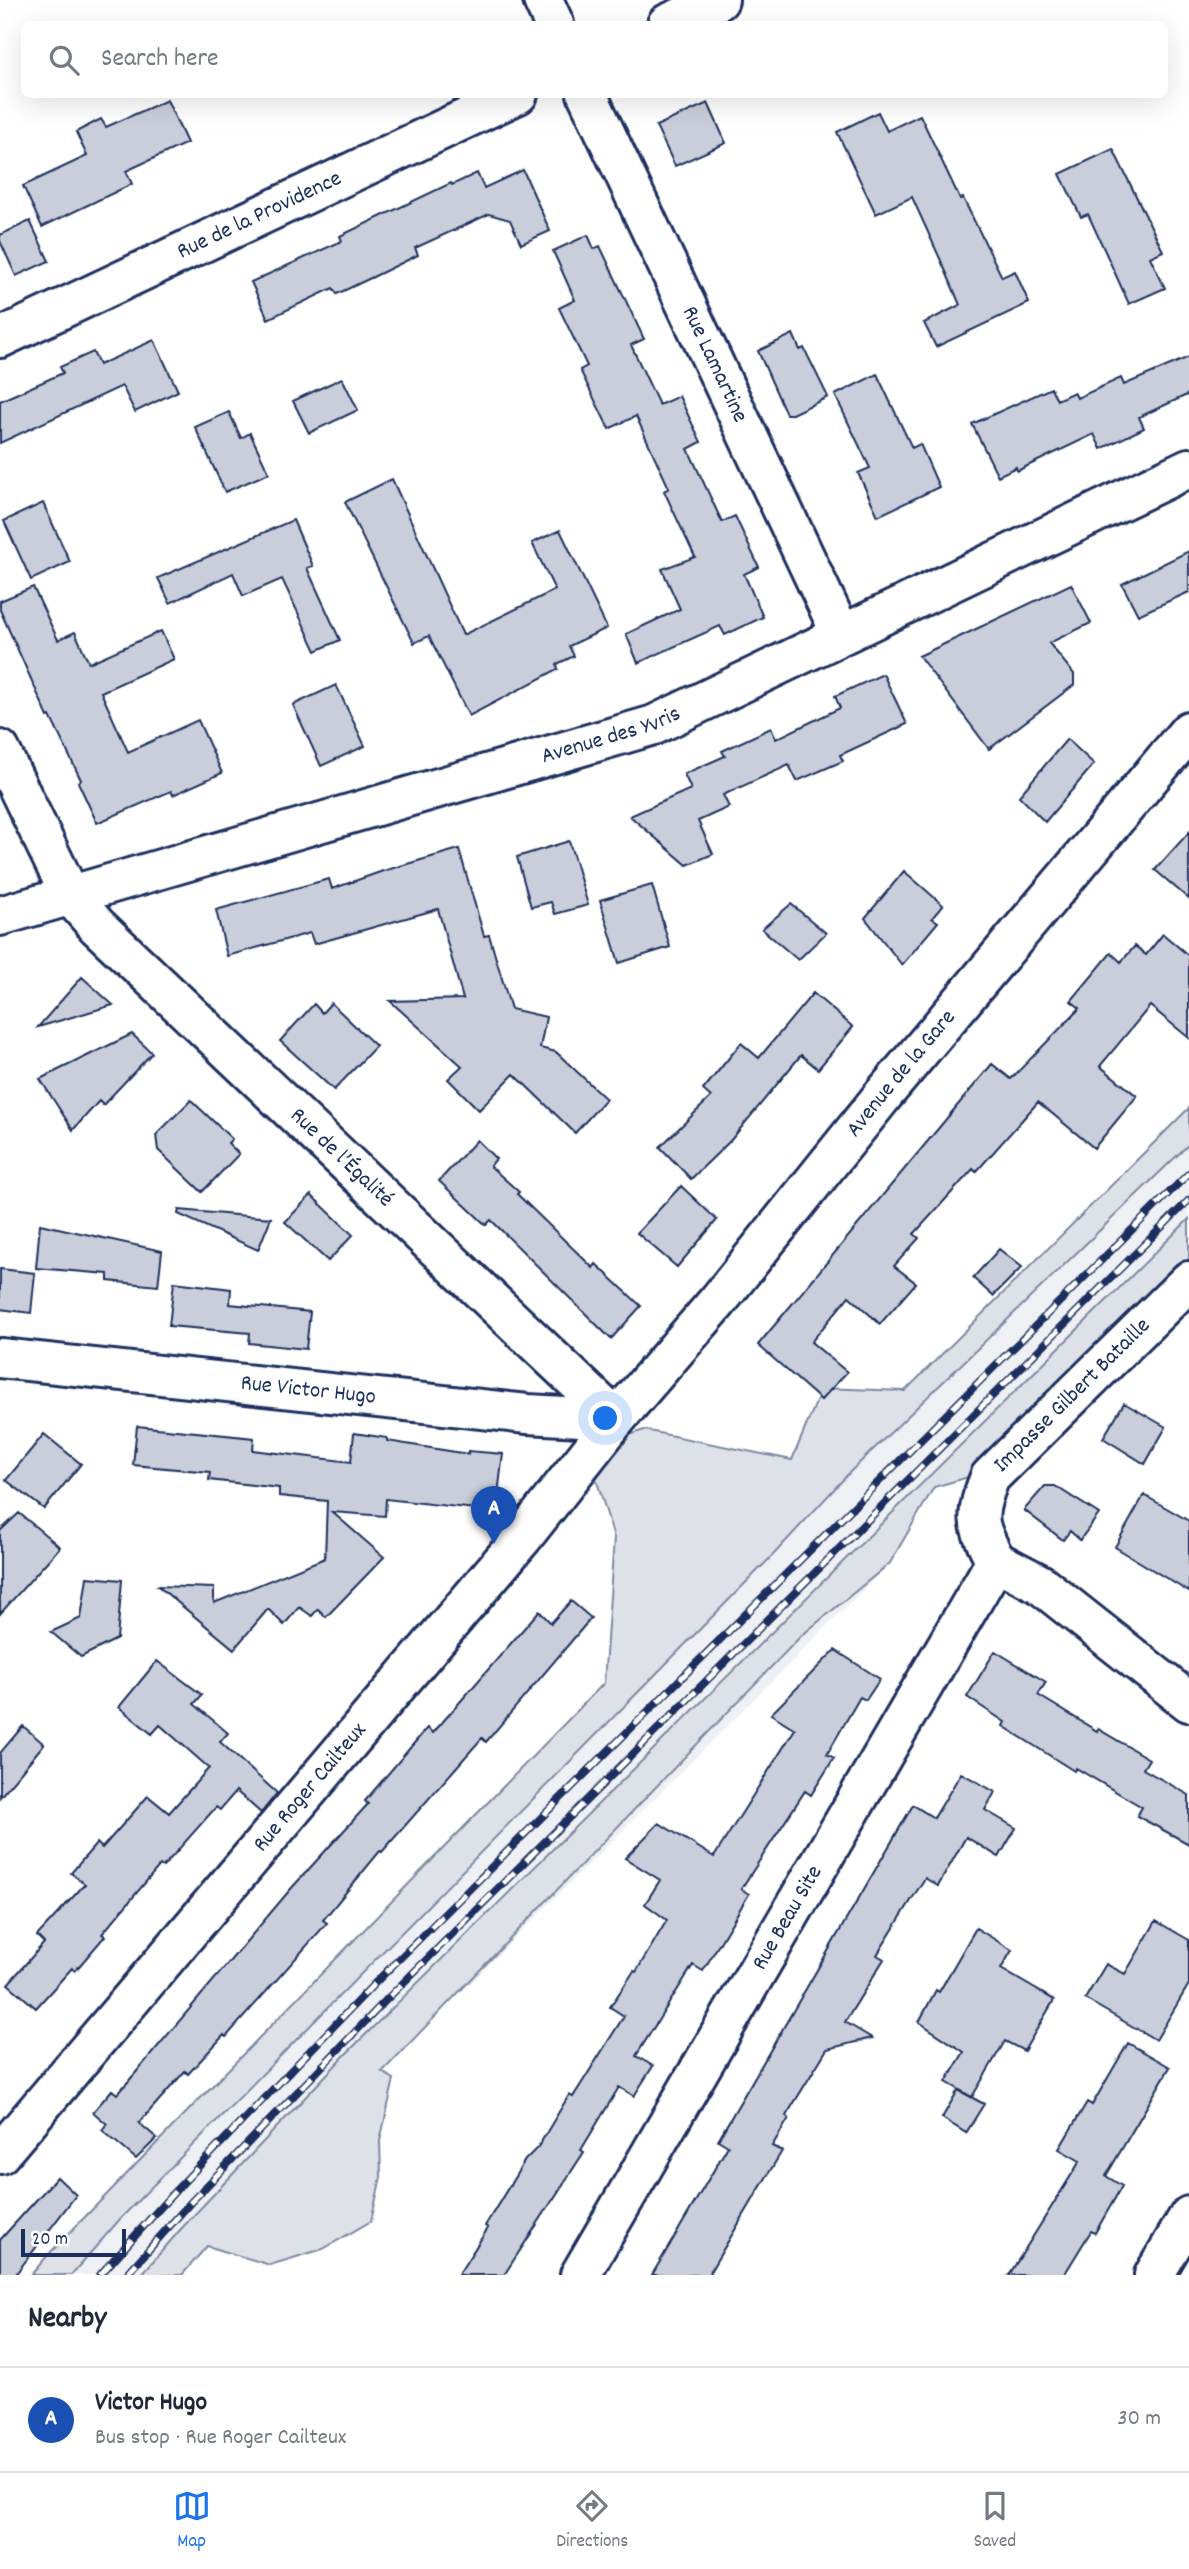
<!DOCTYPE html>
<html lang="en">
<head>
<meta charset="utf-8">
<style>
	:root { --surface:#fff; --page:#f2f2f3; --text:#1f2937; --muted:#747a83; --line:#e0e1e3; --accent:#1a73e8 }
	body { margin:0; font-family:Dekko,sans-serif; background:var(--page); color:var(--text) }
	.scale { position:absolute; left:21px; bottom:18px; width:105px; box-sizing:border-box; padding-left:7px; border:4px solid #1b2f5e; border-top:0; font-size:19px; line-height:24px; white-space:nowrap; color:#1b2f5e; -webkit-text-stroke:5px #fff; paint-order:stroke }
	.you { position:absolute; left:606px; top:1419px; width:24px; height:24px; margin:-18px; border:5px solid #fff; border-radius:50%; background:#1a73e8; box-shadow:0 0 0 10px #1a73e833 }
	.badge { display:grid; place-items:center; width:46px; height:46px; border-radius:50%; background:var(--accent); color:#fff; font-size:23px; font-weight:700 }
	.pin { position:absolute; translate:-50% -58px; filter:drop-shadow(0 2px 4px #0008) }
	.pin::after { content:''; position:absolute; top:37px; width:24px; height:21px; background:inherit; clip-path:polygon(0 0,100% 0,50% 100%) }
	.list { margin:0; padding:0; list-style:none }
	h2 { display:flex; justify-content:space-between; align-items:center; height:91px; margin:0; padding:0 28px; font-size:30px }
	h2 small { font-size:23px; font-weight:400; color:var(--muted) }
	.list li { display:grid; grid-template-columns:46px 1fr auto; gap:21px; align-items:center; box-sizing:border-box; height:105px; padding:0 28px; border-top:2px solid var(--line) }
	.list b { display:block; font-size:26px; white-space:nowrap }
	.list p { margin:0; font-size:23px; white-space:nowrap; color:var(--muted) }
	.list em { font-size:23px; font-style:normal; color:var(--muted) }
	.icon { flex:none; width:38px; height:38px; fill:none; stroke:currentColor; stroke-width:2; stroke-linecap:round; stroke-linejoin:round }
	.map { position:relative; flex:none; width:1189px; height:2275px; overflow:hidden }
	.search { position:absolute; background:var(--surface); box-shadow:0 7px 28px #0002; left:21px; right:21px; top:21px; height:77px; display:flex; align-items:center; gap:18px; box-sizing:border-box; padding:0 24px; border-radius:10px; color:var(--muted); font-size:26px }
	.sheet { height:196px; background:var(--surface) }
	nav { display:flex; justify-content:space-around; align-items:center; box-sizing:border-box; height:98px; border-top:2px solid var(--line); background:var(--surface); font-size:19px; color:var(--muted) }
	nav a { display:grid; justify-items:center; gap:4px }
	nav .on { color:var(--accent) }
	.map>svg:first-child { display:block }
	.built { fill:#eff0f4 }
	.green { fill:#dee1e7; stroke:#7c88a2; stroke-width:2 }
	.building { fill:#caceda; stroke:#1b2f5e; stroke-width:2 }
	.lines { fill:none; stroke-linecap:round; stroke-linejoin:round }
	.street-casing { stroke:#1b2f5e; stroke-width:44 }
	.street { stroke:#fff; stroke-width:38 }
	.rail-casing { stroke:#1b2f5e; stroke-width:8 }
	.rail { stroke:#fff; stroke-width:5; stroke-dasharray:16; stroke-linecap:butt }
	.labels { text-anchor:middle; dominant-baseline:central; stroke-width:6; stroke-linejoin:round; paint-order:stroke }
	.street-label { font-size:23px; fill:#1b2f5e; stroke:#fff }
</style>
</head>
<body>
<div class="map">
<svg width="1189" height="2275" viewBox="0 0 1189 2275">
	<rect width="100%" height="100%" fill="#fff"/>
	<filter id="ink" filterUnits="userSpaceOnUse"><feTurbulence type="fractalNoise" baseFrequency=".0143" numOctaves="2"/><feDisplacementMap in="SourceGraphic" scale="14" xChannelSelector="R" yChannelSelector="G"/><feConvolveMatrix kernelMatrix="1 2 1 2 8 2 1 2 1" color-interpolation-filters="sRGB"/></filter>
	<g filter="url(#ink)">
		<!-- built -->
		<path class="built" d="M1189,1108v160l-201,202 -54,17 -44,76 -683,683 -26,29h-153l881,-889z"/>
		<!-- green -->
		<path class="green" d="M1189,1108v36l-339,328 -76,82 -653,664 -50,57h-40l16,-19 557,-573 10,-145 -18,-60 28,-41 20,-7 148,30 30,-72 83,3z
			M1189,1219v46l-207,208 -48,14 -44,76 -89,73 -419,436 12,7 -14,62 1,36 -10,44 -48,28 -53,16 -63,-19 -25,29h-41l39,-45 166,-176z"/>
		<!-- building -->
		<path class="building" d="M167,100l20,43 -61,28 6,13 -90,43 -19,-41 64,-30 -11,-24 25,-13 5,8z
			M708,103l18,40 -51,23 -19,-40z
			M878,112l9,19 33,-16 40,84 3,-1 39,79 13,-6 14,32 -93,44 -12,-24 36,-18 -13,-31 -35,-77 -36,17 -39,-82z
			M1113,149l50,102 -13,6 15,31 -36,16 -41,-90 -7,3 -21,-43z
			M523,170l27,61 -29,13 -11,-24 -21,-6 -74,34 3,7 -41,20 -40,19 -4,-6 -65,31 -17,-37 91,-41 -2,-5 111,-53 1,2 25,-12 7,15z
			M30,221l19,40 -33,15 -16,-35v-6z
			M588,235l6,14 6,-3 44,93 -13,6 28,60 20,-9 22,46 -13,7 34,73 13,-6 24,51 -15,7 19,43 -38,18 -5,-9 -82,37 -12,-29 54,-25 -18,-40 33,-12 -31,-66 5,-3 -33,-72 -27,13 -29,-59 7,-4 -28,-58 16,-8 -22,-49z
			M793,334l7,16 4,-2 24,49 -36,17h-6l-28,-63z
			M154,340l24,51 -43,21 -13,-26 -122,57v-42l63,-28 -3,-6 33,-15 6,13z
			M1189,357v37l-50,23 5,11 -43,21 -7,-15 -77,37 -1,-4 -18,9 -26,-52 79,-36 6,12 17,-8 3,6 44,-20 3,7z
			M877,374l35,74 8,-4 19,43 -61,29 -20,-43 12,-5 -35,-73z
			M342,378l16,32 -49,23 -16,-32z
			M229,412l12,26 9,-5 19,40 -44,19 -30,-65z
			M392,479l71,156 92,-45 -23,-47 28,-13 47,98 -38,18 5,10 -17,8 1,5 -89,47 -40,-80 -15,7 -69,-141z
			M43,503l27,59 -39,18 -27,-59z
			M293,520l20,46 -6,2 33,72 -24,11 -34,-72 -39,17 -10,-23 -63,30 -12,-25z
			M1189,551v41l-51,23 -16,-31z
			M1071,584l20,39 -42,20 25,31v11l-85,64 -70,-93z
			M33,587l25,53 17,-8 14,31 72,-32 13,28 -73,33 27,60 70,-32 24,53 -49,22 -2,-4 -74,32 -19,-41 3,-2 -31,-64 -2,1 -48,-107v-9z
			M883,674l24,50 -67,31 3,6 -46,20 -8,-16 -66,30 6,12 -31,14 15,33 -26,11 -57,-49 61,-27 -7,-15 41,-18 -3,-5 49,-23 5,11 64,-31 -5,-12z
			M336,685l29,61 -44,20 -28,-61z
			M1067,739l27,25 -49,58 -26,-26z
			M1189,832v67l-34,-29z
			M569,841l19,64 -33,9 -4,-12 -20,5 -14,-50z
			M459,849l25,87 5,-1 22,74 35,8 -6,31 16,4 50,47 -31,34 -61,-59 -35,36 -31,-31 14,-13 -72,-65 73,-2 -25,-90 -124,35 -4,-11 -83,23 -11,-46 113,-31 3,10 51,-18z
			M904,871l39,34 -11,13 6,4 -36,43 -37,-47z
			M652,885l18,62 -51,16 -19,-63z
			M791,904l35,29 -28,27 -36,-31z
			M1163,934l26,22v82l-39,-32 -50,60 37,30 -43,52 -56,-46 -62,70 -3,-3 -59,65 5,4 -25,28 22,17 -36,41 -31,-28 -38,46 36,30 -26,28 -63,-55 234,-281 19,15 69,-71 -9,-7 40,-48 10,9 14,-16 11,9z
			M82,977l31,28 -75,22z
			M813,993l40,34 -35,42 -17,-14 -70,85 -40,39 -31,-32 51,-50 -8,-7 38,-47 18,15z
			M331,1003l45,43 -42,44 -54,-49 34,-37 8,9z
			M132,1034l20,19 -49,52 -4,-4 -26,29 -33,-51z
			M191,1100l41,39 -4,4 11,11 -37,38 -44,-42 -2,-15z
			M477,1140l19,19 -6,7 29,26 -2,2 76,74 3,-4 45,42 -30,33 -120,-119 -5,5 -47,-44z
			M681,1186l36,34 -40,47 -40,-34z
			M311,1195l42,40 -25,26 -43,-39z
			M179,1210l92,8 -13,32 -80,-36z
			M40,1224l122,27 -4,35 -50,-5v-7l-72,-6z
			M999,1249l23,18 -29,29 -20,-18z
			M0,1269l35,4 -4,40 -31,-4z
			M174,1282l57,7 -1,15 80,8 -4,37 -57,-6 1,-10 -81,-7z
			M1124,1403l42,24 -21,37 -42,-26z
			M137,1426l117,12 -1,12 98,12 3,-29 33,5v3l81,13v-3l35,3 -5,40 -12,-1 -2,17 -98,-11 -1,17 -53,-4 52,45 -58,60 -8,-8 -6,7 -13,-9 -15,18 -16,-16 -34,40 -76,-63 56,2v15l111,-45 2,-57 -48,-5v-8l-70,-8 1,-8 -77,-7z
			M44,1434l37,30 -37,45 -38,-29z
			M1045,1486h10l44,28 -19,26 -10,-9 -7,9 -39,-30z
			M1144,1495l45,26v71l-74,-45z
			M19,1513l41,34 -60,67v-83z
			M87,1577l35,3 -5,59 -36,18 -30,-25 30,-14z
			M571,1601l20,17 -105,124 -4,-4 -100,114 -2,-1 -57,69 4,3 -101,114 -2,-2 -36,39 -3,-3 -46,52 18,15 -21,21 -34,-29 5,-6 -14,-12 19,-22 5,4 10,-11 162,-192 79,-87 -3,-3 62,-73 6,5 106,-122 12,12z
			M835,1650l45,29 -14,21 -6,-3 -33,57 7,4 -23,37 -6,-4 -64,98 8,5 -46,77 -10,-6 -57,91 17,10 -19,30 -15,-9 -38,63 3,2 -80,123h-46l30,-47 -3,-2 40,-66 13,-13 31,-52 4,2 51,-81 -14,-9 24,-36 2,1 31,-52 -22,-16 15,-24 -35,-22 34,-35 55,34 81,-128 -24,-15z
			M995,1651l51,31 -8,13 59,36 1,-2 51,30 -6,10 46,26v49l-52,-28 5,-9 -66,-39 -2,3 -71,-45 2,-4 -38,-25z
			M157,1661l45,34 -8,9 34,29 -8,9 57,51 -16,20 -25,-22 -16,19 -4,-3 -53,60 -3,-2 -58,69 3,2 -30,35 -3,-3 -36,40 -28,-24 36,-41 -7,-7 48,-52 -14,-11 26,-30 5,5 46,-52 21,17 40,-45 -49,-43 -8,9 -33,-27z
			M23,1726l21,18 -44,53v-44z
			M961,1773l34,19 -10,18 31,18 -17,29 -33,-20 -28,49 -13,-8 -48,77 7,4 -39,63 27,16 -45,11 -41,67 3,2 -17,28 10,5 -74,124h-56l76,-129 -10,-6 195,-335 21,13z
			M1156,1921l33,19v44l-33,56 -71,-41 21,-35 19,10z
			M976,1928l36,22 -11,19 53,31 -30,51 -19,-10 -33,56 -26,-15 18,-30 -45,-30 17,-32 3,2z
			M1128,2043l42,24 -64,109 16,10 -27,47 -4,-2 -27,44h-55l71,-114 -21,-12 28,-47 5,3z
			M958,2090l26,14 -18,29 -24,-15z
			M57,2177l19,18 -61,80h-15v-35z"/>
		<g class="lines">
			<!-- street casing -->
			<g class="street-casing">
				<g id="street">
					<path d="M543,0l11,24"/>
					<path d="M667,24l52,-24"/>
					<path id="s1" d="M587,94l254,540"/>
					<path id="s2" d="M0,338l518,-244"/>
					<path id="s3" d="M0,750l70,145 27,31 519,493"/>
					<path id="s4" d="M0,916l654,-191 535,-257"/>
					<path id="s5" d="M0,1358l528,56 88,5"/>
					<path id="s6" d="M996,1561c-20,-37 -22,-44 -6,-84l199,-196"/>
					<path d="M996,1561l44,23 149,118"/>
					<path id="s7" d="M0,2154l523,-617 93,-118 102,-118 166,-207 305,-363"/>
					<path id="s8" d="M580,2275l416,-714"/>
					<path d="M1154,2275l35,-59"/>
				</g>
			</g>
			<!-- street -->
			<use href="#street" class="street"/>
			<!-- rail casing -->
			<g class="rail-casing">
				<path id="rail" d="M100,2275l76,-85 200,-208 813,-809
					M126,2275l64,-72 199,-206 800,-797"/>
			</g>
			<!-- rail -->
			<use href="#rail" class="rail"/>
		</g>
	</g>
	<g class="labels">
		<!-- street labels -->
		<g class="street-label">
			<text stroke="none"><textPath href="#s2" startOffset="287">Rue de la Providence</textPath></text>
			<text stroke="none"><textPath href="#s1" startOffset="299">Rue Lamartine</textPath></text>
			<text stroke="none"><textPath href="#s4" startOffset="637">Avenue des Yvris</textPath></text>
			<text stroke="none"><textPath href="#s7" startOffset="1407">Avenue de la Gare</textPath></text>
			<text stroke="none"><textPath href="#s3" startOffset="539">Rue de l’Égalité</textPath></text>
			<text stroke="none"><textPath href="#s5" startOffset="310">Rue Victor Hugo</textPath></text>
			<text stroke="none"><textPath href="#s6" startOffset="205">Impasse Gilbert Bataille</textPath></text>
			<text stroke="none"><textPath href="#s7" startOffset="480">Rue Roger Cailteux</textPath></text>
			<text stroke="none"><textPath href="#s8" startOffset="413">Rue Beau Site</textPath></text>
		</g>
	</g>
</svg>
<div class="scale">20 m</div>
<div class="you"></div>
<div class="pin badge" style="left:494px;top:1544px;background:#1a4fb4">A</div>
<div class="search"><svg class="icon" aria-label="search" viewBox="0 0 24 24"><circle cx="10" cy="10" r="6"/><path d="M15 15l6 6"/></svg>Search here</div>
</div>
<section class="sheet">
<h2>Nearby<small></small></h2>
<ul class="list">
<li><span class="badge" style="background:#1a4fb4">A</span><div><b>Victor Hugo</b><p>Bus stop · Rue Roger Cailteux</p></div><em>30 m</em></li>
</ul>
</section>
<nav>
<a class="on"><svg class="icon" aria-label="map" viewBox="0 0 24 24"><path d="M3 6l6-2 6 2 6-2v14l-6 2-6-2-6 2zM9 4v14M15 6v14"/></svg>Map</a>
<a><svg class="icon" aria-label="directions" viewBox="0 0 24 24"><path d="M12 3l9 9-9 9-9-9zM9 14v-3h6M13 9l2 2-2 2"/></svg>Directions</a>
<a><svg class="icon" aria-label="saved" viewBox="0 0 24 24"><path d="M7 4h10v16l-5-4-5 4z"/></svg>Saved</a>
</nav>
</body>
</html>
